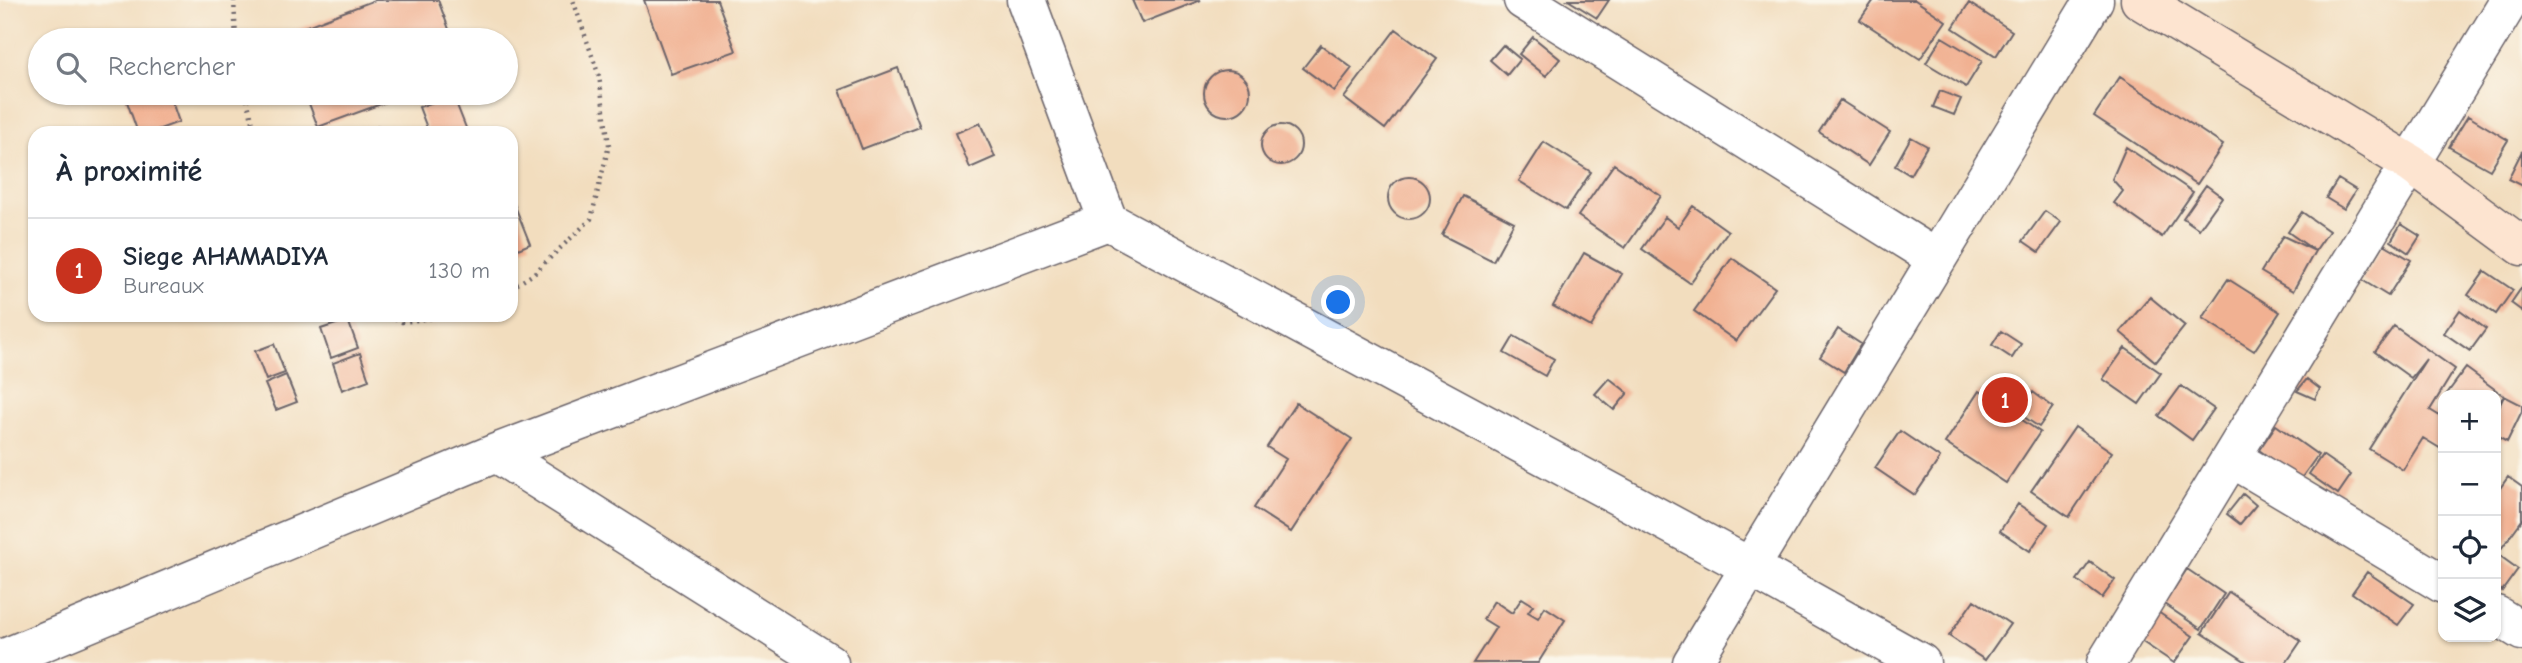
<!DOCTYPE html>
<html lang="fr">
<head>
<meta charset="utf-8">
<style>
	:root { --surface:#fff; --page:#f2f2f3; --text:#1f2937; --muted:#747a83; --line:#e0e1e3; --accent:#c8321e }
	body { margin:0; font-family:"Comic Neue",sans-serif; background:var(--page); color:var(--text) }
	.controls { position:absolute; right:21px; bottom:21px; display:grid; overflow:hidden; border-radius:14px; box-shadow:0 2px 5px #0004 }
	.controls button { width:63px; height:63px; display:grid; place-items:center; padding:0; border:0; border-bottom:2px solid var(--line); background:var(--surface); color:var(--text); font:35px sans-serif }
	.you { position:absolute; left:1339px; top:303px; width:24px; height:24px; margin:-18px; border:5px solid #fff; border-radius:50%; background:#1a73e8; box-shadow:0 0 0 10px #1a73e833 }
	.badge { display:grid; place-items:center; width:46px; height:46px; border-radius:50%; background:var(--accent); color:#fff; font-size:23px; font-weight:700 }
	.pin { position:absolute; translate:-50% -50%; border:4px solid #fff; box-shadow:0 2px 7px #0006 }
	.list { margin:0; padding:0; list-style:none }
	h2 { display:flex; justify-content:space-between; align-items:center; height:91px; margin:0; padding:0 28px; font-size:30px }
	h2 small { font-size:23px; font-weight:400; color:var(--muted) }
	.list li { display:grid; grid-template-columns:46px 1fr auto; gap:21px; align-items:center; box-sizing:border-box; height:105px; padding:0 28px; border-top:2px solid var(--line) }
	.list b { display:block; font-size:26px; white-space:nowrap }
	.list p { margin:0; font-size:23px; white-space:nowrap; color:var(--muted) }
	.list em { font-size:23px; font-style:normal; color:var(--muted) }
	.icon { flex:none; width:38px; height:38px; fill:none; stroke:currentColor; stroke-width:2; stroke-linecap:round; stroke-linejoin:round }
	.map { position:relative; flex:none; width:2522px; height:663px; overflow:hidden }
	.search { position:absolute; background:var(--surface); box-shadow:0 2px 5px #0004; left:28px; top:28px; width:490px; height:77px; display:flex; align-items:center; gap:18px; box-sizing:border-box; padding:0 24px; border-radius:38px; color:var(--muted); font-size:26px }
	.panel { position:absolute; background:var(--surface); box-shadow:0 2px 5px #0004; left:28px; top:126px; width:490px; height:196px; border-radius:21px }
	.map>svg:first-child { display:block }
	.building { fill:#f1b192 }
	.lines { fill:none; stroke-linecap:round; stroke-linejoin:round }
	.street-casing { stroke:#6b6369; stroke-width:41 }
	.secondary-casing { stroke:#6b6369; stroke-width:41 }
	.path { stroke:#6b6369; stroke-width:4.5; stroke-dasharray:2 5; stroke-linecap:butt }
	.street { stroke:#fff; stroke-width:38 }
	.secondary { stroke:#fde4d0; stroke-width:38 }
</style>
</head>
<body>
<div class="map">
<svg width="2522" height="663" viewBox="0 0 2522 663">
	<rect width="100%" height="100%" fill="#fbf7ec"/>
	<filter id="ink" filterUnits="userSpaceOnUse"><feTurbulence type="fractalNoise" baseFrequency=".0143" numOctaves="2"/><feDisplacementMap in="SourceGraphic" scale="14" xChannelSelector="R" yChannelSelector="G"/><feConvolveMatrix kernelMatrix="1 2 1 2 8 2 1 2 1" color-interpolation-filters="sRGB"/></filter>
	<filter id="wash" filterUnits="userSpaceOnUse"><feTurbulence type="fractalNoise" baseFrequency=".00686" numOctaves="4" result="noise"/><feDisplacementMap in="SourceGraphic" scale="28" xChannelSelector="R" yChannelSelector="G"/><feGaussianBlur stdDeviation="1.57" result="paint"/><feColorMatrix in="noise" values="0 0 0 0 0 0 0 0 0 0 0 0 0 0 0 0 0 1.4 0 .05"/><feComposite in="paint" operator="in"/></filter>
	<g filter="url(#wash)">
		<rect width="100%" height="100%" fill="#f2ddbe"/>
		<g id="blocks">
			<!-- building -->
			<path class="building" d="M375,0h63l15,40h-168l-2,-5z
				M644,0h73l19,51 -65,23z
				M1132,0h69l-59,23z
				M1568,0h41l-12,18z
				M1874,0h41l31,21 -26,38 -60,-39z
				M1969,3l43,28 -16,25 -43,-28z
				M1396,29l41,30 -52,70 -41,-31z
				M1533,37l27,22 -14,17 -27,-22z
				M1942,37l40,24 -16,26 -40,-24z
				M1321,45l31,23 -18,23 -31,-23z
				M1503,45l17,14 -13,16 -17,-15z
				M898,68l22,59 -58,22 -22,-59z
				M1204 93a23 23 0 1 1 46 0a23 23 0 1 1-46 0Z
				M2120,77l103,68 -26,39 -103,-68z
				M1940,91l21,8 -7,16 -21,-8z
				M124,93h45l10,29 -30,11h-11z
				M305,93h106l-93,34z
				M453,95l15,38h-39l-10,-26z
				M1840,100l50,32 -21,33 -50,-33z
				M2468,116l40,24 -18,30 -41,-23z
				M980,123l15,34 -25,11 -14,-35z
				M1261 145a20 20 0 1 1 40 0a20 20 0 1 1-40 0Z
				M379,126l2,7h-21z
				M1911,137l16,9 -17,29 -15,-9z
				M1544,142l47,30 -25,38 -47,-29z
				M2126,147l67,45 -31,45 -48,-34 9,-12 -11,-12z
				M2522,151v35l-14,-7z
				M1614,164l47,32 -36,52 -47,-32z
				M1388 198a21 21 0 1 1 42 0a21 21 0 1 1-42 0Z
				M2338,179l18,11 -12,19 -18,-11z
				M2206,185l16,12 -23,32 -16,-11z
				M511,196l19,48 -19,8z
				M1463,196l51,26 -21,39 -51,-26z
				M1693,206l35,25 -38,52 -48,-34 23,-32 13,10z
				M2045,211l16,11 -22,30 -16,-11z
				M2302,212l27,19 -14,20 -27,-19z
				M2401,224l19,12 -11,17 -18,-12z
				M2283,236l32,15 -22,40 -32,-19z
				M2384,244l27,16 -23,36 -26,-16z
				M1584,253l38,21 -31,53 -38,-21z
				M1732,258l43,30 -39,53 -42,-30z
				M2485,271l28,19 -17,24 -28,-19z
				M2228,279l52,33 -26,39 -52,-33z
				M2522,287v24l-11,-8z
				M2150,297l35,29 -29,36 -36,-30z
				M2460,310l26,19 -16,22 -26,-18z
				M348,320l10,28 -27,10 -10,-29z
				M2394,326l61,43 -25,41 13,8v32l-20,-12 -20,32 -34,-21 57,-90 -15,19 -36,-26z
				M1838,329l23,15 -17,28 -24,-15z
				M2001,331l20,13 -9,14 -20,-13z
				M1514,336l40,23 -9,17 -41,-23z
				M274,344l11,29 -19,7 -11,-29z
				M2125,348l36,25 -22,31 -36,-25z
				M360,353l9,27 -27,10 -9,-27z
				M2466,368l38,28 18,9v6l-15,31 -11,-6v-23l8,-17 -8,10v-11h-50z
				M286,375l11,27 -21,8 -11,-26z
				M1609,378l19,15 -14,17 -19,-16z
				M2307,379l13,10 -5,10 -18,-8z
				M2181,386l33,23 -22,31 -33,-24z
				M1979,391l61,41 -34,51 -61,-40z
				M2033,392l20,15 -14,20 -21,-14z
				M1296,403l56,36 -61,93 -37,-24 32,-49 -19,-12z
				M2276,425l42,30 -18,25 -41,-30z
				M2075,427l37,25 -43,65 -38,-26z
				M1900,431l40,27 -25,37 -40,-27z
				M2322,455l29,20 -13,19 -29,-20z
				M2508,477l14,10v33l-24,33 -2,-1v-58z
				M2243,494l13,11 -16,19 -13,-10z
				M2018,504l30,20 -18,27 -30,-20z
				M2496,553l22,16 -16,22 -6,-5z
				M2090,562l25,18 -13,18 -25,-18z
				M2187,569l37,25 -23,35 -37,-25z
				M2367,572l47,32 -16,21 -46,-32z
				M2229,592l72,49 -15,22h-38l-46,-30z
				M1522,598l11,7 -5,7 10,6 7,-11 20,13 -27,43h-65l23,-36 -13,-8 11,-18 18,12z
				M1974,600l36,24 -25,36 -36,-24z
				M2158,612l35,24 -19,27 -36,-24z"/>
		</g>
	</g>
	<g filter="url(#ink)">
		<use href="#blocks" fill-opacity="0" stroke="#6b6369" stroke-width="2"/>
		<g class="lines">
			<!-- street casing -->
			<g class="street-casing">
				<path id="street" d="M1026,0l82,221 642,346 171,96
					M1523,0l414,259
					M496,453l333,210
					M2232,458l211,126
					M2496,615l26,16
					M0,660l496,-207 612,-232
					M1692,663l402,-663
					M2106,663l404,-663"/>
			</g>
			<!-- secondary casing -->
			<g class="secondary-casing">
				<path id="secondary" d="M2140,0l271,164 111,82"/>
			</g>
			<!-- path -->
			<path class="path" d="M234,0l2,40
				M245,93l11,40
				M511,288l21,-13 59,-56 18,-74 -10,-69 -26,-76
				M389,315l13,7 56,-7"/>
			<!-- street -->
			<use href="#street" class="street"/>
			<!-- secondary -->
			<use href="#secondary" class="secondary"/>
		</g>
	</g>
</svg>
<div class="controls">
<button>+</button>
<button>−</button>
<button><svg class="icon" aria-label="locate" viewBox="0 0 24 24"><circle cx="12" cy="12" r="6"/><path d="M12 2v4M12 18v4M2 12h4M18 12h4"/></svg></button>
<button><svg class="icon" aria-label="layers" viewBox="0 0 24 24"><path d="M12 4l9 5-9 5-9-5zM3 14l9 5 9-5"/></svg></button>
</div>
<div class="you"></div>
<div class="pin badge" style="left:2005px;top:400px">1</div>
<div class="search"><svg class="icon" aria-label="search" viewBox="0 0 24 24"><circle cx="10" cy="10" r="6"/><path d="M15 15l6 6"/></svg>Rechercher</div>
<section class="panel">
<h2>À proximité<small></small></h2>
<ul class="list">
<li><span class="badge">1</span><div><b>Siege AHAMADIYA</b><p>Bureaux</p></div><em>130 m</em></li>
</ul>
</section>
</div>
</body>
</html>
